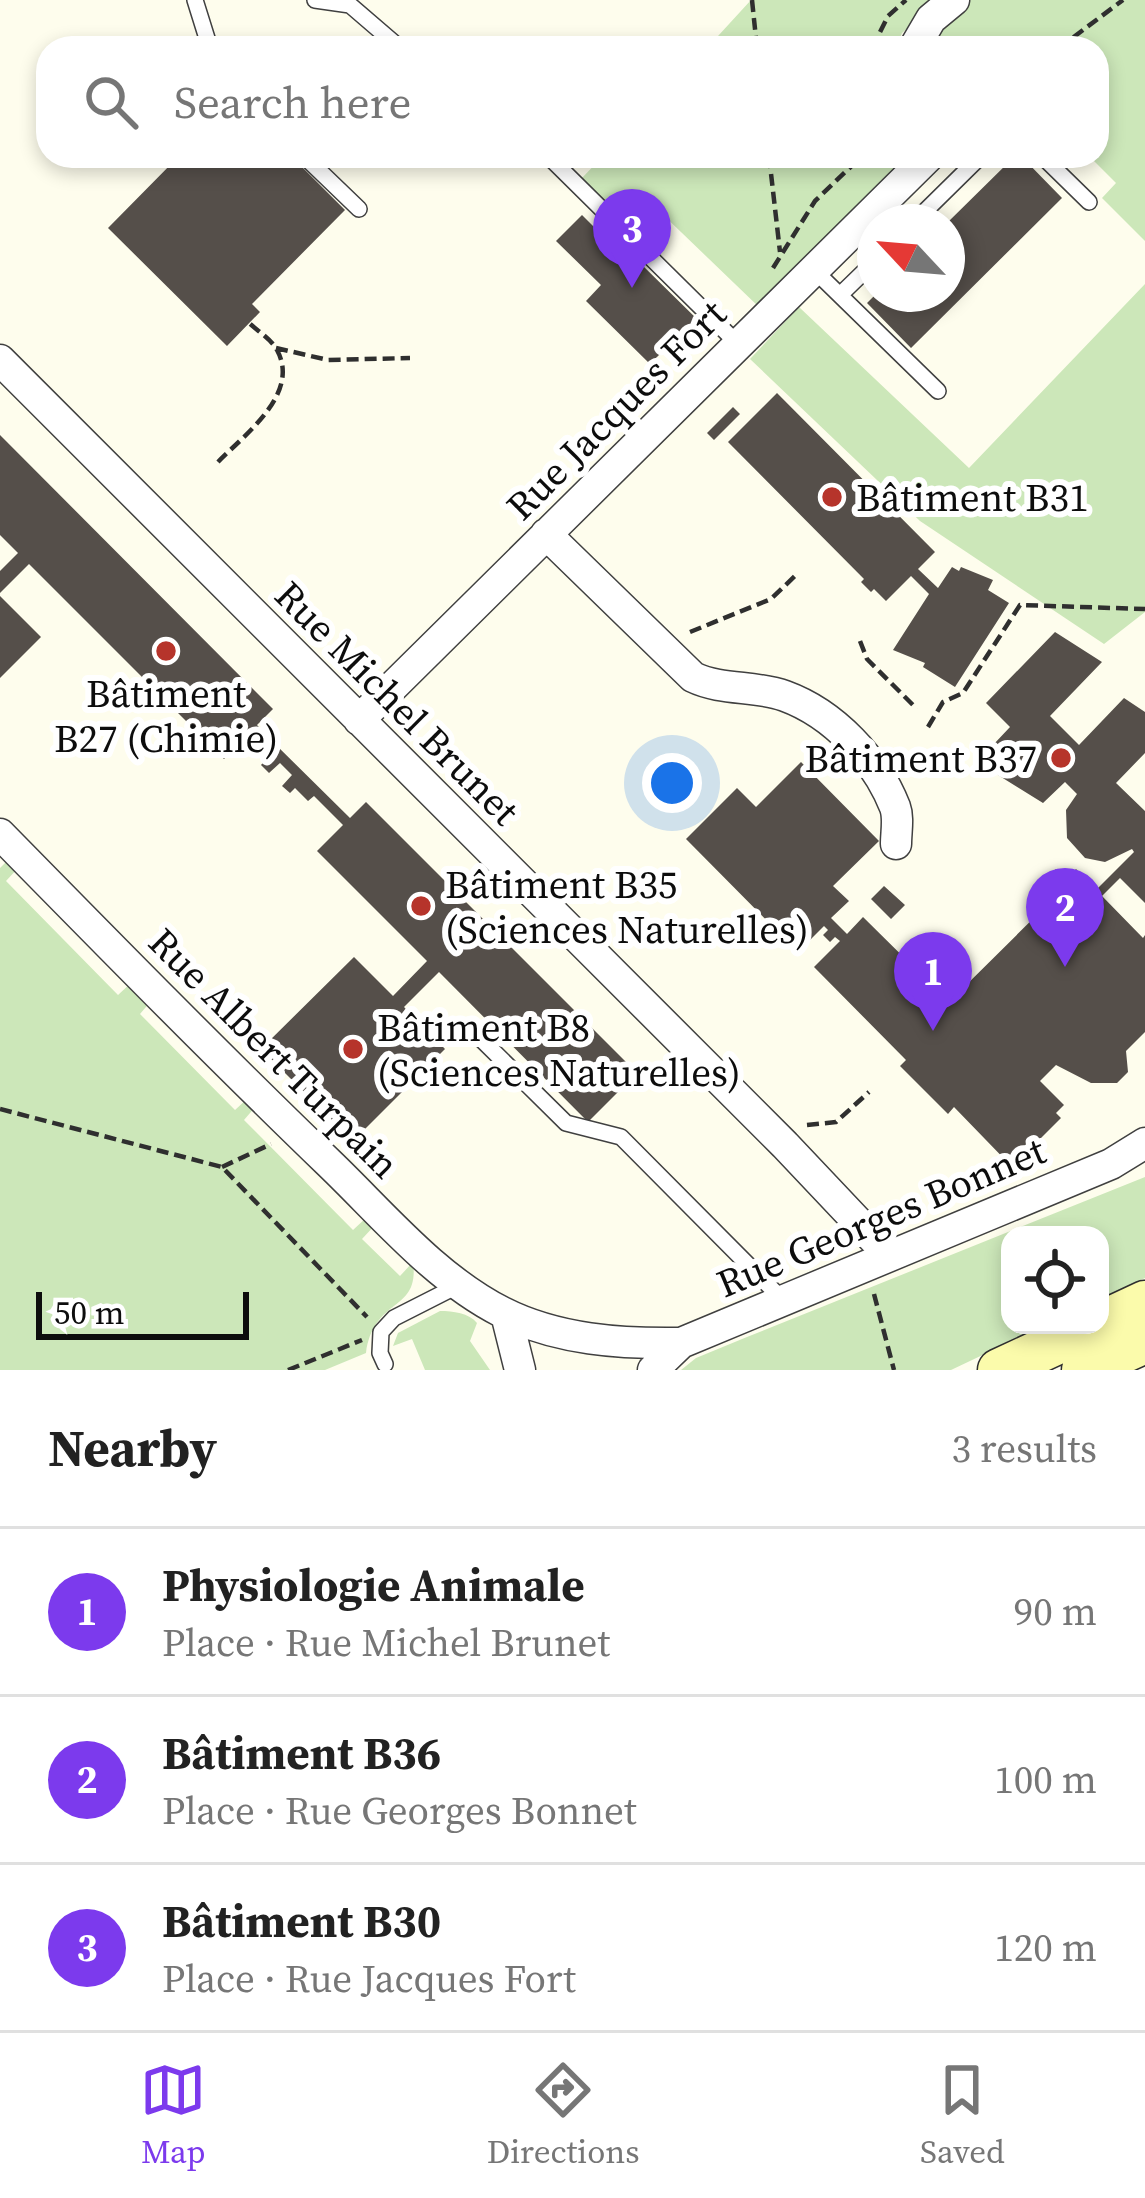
<!DOCTYPE html>
<html lang="en">
<head>
<meta charset="utf-8">
<style>
	:root { --surface:#fff; --page:#f2f2f2; --text:#222; --muted:#767676; --line:#e0e0e0; --accent:#7c3aed }
	body { margin:0; font-family:"Source Serif 4",serif; background:var(--page); color:var(--text) }
	.controls { position:absolute; right:36px; bottom:36px; display:grid; overflow:hidden; border-radius:24px; box-shadow:0 6px 18px #0003 }
	.controls button { width:108px; height:108px; display:grid; place-items:center; padding:0; border:0; border-bottom:3px solid var(--line); background:var(--surface); color:var(--text); font:60px sans-serif }
	.compass { position:absolute; left:857px; top:204px; width:108px; height:108px; border-radius:50%; background:var(--surface); box-shadow:0 6px 18px #0003; rotate:296deg }
	.scale { position:absolute; left:36px; bottom:30px; width:213px; box-sizing:border-box; padding-left:12px; border:6px solid #0d0d0d; border-top:0; font-size:33px; line-height:42px; white-space:nowrap; color:#0d0d0d; -webkit-text-stroke:9px #fff; paint-order:stroke }
	.you { position:absolute; left:672px; top:783px; width:42px; height:42px; margin:-30px; border:9px solid #fff; border-radius:50%; background:#1a73e8; box-shadow:0 0 0 18px #1a73e833 }
	.badge { display:grid; place-items:center; width:78px; height:78px; border-radius:50%; background:var(--accent); color:#fff; font-size:39px; font-weight:700 }
	.pin { position:absolute; translate:-50% -99px; filter:drop-shadow(0 3px 6px #0008) }
	.pin::after { content:''; position:absolute; top:63px; width:42px; height:36px; background:inherit; clip-path:polygon(0 0,100% 0,50% 100%) }
	.list { margin:0; padding:0; list-style:none }
	h2 { display:flex; justify-content:space-between; align-items:center; height:156px; margin:0; padding:0 48px; font-size:51px }
	h2 small { font-size:39px; font-weight:400; color:var(--muted) }
	.list li { display:grid; grid-template-columns:78px 1fr auto; gap:36px; align-items:center; box-sizing:border-box; height:168px; padding:0 48px; border-top:3px solid var(--line) }
	.list b { display:block; font-size:45px; white-space:nowrap }
	.list p { margin:0; font-size:39px; white-space:nowrap; color:var(--muted) }
	.list em { font-size:39px; font-style:normal; color:var(--muted) }
	.icon { flex:none; width:66px; height:66px; fill:none; stroke:currentColor; stroke-width:2; stroke-linecap:round; stroke-linejoin:round }
	.map { position:relative; flex:none; width:1145px; height:1370px; overflow:hidden }
	.search { position:absolute; background:var(--surface); box-shadow:0 6px 18px #0003; left:36px; right:36px; top:36px; height:132px; display:flex; align-items:center; gap:30px; box-sizing:border-box; padding:0 42px; border-radius:36px; color:var(--muted); font-size:45px }
	.sheet { height:660px; background:var(--surface) }
	nav { display:flex; justify-content:space-around; align-items:center; box-sizing:border-box; height:168px; border-top:3px solid var(--line); background:var(--surface); font-size:33px; color:var(--muted) }
	nav a { display:grid; justify-items:center; gap:6px }
	nav .on { color:var(--accent) }
	.map>svg:first-child { display:block }
	.green { fill:#cce7b9 }
	.building { fill:#554f4a }
	.lines { fill:none; stroke-linecap:round; stroke-linejoin:round }
	.lane-casing { stroke:#404040; stroke-width:18 }
	.street-casing { stroke:#404040; stroke-width:33 }
	.secondary-casing { stroke:#2f2f2f; stroke-width:45 }
	.path { stroke:#2f2f2f; stroke-width:4.5; stroke-dasharray:12 6; stroke-linecap:butt }
	.lane { stroke:#fff; stroke-width:15 }
	.street { stroke:#fff; stroke-width:30 }
	.secondary { stroke:#fbfbab; stroke-width:42 }
	.poi-dot { fill:#b6342b; stroke:#fff; stroke-width:4.5 }
	.labels { text-anchor:middle; dominant-baseline:central; stroke-width:12; stroke-linejoin:round; paint-order:stroke }
	.street-label { font-size:39px; fill:#0d0d0d; stroke:#fff }
	.poi-label { font-size:39px; fill:#0d0d0d; stroke:#fff; text-anchor:start }
</style>
</head>
<body>
<div class="map">
<svg width="1145" height="1370" viewBox="0 0 1145 1370">
	<rect width="100%" height="100%" fill="#fefded"/>
	<!-- green -->
	<path class="green" d="M751,0h188l-37,33 -6,15h-189z
		M970,0h175v241l-43,-43 14,-15 -27,-27h8v-108h-170l17,-26z
		M603,156h313l-155,153 -106,-102 -22,21 -52,-49z
		M1145,284v328l-41,32 -184,-123 -170,-162 49,-52 170,161z
		M9,859l9,9 -12,13 112,114 14,-13 19,19 -11,13 95,96 13,-12 8,8 -12,14 109,110 14,-13 8,8 -13,14 38,37 13,-14c7,51 -39,34 -47,91l-41,17h-325v-502z
		M1145,1177v101l-45,21v-64h-90v90h36l-95,45h-270l15,-12 51,-21z
		M440,1311c13,0 29,2 37,12l-7,18 20,29h-65l-13,-31 -19,7 5,-13z"/>
	<!-- building -->
	<path class="building" d="M179,156h112l54,54 -93,94 8,8 -33,34 -119,-118z
		M1015,156h6l41,42 -151,150 -44,-45 9,-9h71v-71z
		M582,215l47,47h10l63,62 -22,21 -5,-6 -25,25 -64,-63 15,-16 -45,-44z
		M777,393l158,159 -17,17 20,19 14,-21 7,4 2,-4 32,13 -5,10 21,13 -54,84 -32,-20 2,-4 -32,-13 36,-56 -18,-18 -25,25 -12,-12 -3,3 -10,-10 3,-3 -136,-137z
		M733,407l7,7 -26,26 -7,-7z
		M0,435l273,274 -16,16 14,15 79,78 16,-16 271,271 -49,49 -149,-150 -35,35 41,42 -92,92 -92,-92 93,-92 39,39 34,-35 -110,-110 26,-26 -29,-29 -6,5 -13,-13 -5,5 -8,-7 10,-11 -12,-12 -11,10 -8,-8 10,-11 -21,-22 -26,27 -195,-195 -29,29v-22l18,-18 -18,-18z
		M0,596l41,41 -41,41z
		M1055,632l47,30 -52,54 29,29 45,-47 21,14v41l-29,30 29,28v92l-25,-25 -18,18 41,42 2,-3v97l-19,19 2,21 -11,11h-26l-35,-18 -16,16 24,24 -8,8 5,5 -30,30 -4,-4 -12,26 -61,-63 -6,7 -48,-48 6,-6 -92,-93 26,-26 -5,-4 -5,5 -7,-7 5,-5 -4,-4 -26,26 -112,-113 51,-51 19,19 45,-45 78,79 -46,45 16,15 -18,17 16,16 16,-17 86,85 109,-108 -13,-13 11,-12 10,11 10,-11 20,21 38,-38 -2,-3 -27,13 -20,-4 -18,-20 -1,-28 11,-16 -12,-12 -22,21 -66,-41 33,-35 -24,-24z
		M884,886l21,19 -14,14 -20,-20z"/>
	<g class="lines">
		<!-- lane casing -->
		<g class="lane-casing">
			<path id="lane" d="M195,0l15,48
				M315,0l35,5 50,43
				M304,156l55,53
				M548,156l190,188
				M1042,156l47,46
				M914,222l67,-66
				M814,270l124,121
				M840,295l35,-34
				M482,1040l84,83 55,14 161,162
				M385,1364l-5,-11 1,-21 13,-14 65,-33"/>
		</g>
		<!-- street casing -->
		<g class="street-casing">
			<path id="street" d="M914,48l17,-29 23,-19
				M0,360l785,785 104,110
				M546,534l147,143c29,14 62,8 92,19 49,18 91,63 110,111 4,11 1,25 1,37
				M359,720l570,-564
				M0,834c109,111 218,222 330,330 53,51 105,114 172,148 55,28 119,32 179,31
				M506,1314l14,56
				M653,1370l28,-27 430,-179 34,-21"/>
		</g>
		<!-- secondary casing -->
		<g class="secondary-casing">
			<path id="secondary" d="M1100,1323l45,-21
				M999,1370l97,-45
				M1083,1370l62,-28"/>
		</g>
		<!-- path -->
		<path class="path" d="M752,0l5,48
			M872,48l16,-32 18,-16
			M1059,48l64,-48
			M769,156l11,96
			M773,268l42,-67 47,-45
			M276,348l52,12 82,-2
			M218,462c26,-27 83,-68 59,-112 -5,-10 -19,-19 -28,-27
			M690,632l81,-33 25,-24
			M860,641l7,18 50,50
			M928,727l15,-25 20,-9 57,-88 125,4
			M0,1109l222,58 145,150
			M807,1125l29,-3 33,-30
			M222,1167l49,-23
			M874,1294l20,76
			M288,1370l74,-30"/>
		<!-- lane -->
		<use href="#lane" class="lane"/>
		<!-- street -->
		<use href="#street" class="street"/>
		<!-- secondary -->
		<use href="#secondary" class="secondary"/>
	</g>
	<!-- markers -->
	<g class="poi-dot">
		<circle cx="832" cy="497" r="12"/>
		<circle cx="166" cy="651" r="12"/>
		<circle cx="1061" cy="758" r="12"/>
		<circle cx="421" cy="906" r="12"/>
		<circle cx="353" cy="1049" r="12"/>
	</g>
	<g class="labels">
		<!-- street labels -->
		<g class="street-label">
			<text transform="translate(616 410) rotate(-45)">Rue Jacques Fort</text>
			<text transform="translate(397 703) rotate(45)">Rue Michel Brunet</text>
			<text transform="translate(274 1053) rotate(45)">Rue Albert Turpain</text>
			<text transform="translate(881 1217) rotate(-23)">Rue Georges Bonnet</text>
		</g>
		<!-- poi labels -->
		<g class="poi-label">
			<text x="856" y="497">Bâtiment B31</text>
			<text x="166" y="693" text-anchor="middle">Bâtiment<tspan x="166" dy="45">B27 (Chimie)</tspan></text>
			<text x="1037" y="758" text-anchor="end">Bâtiment B37</text>
			<text x="445" y="884">Bâtiment B35<tspan x="445" dy="45">(Sciences Naturelles)</tspan></text>
			<text x="377" y="1027">Bâtiment B8<tspan x="377" dy="45">(Sciences Naturelles)</tspan></text>
		</g>
	</g>
</svg>
<div class="controls">
<button><svg class="icon" aria-label="locate" viewBox="0 0 24 24"><circle cx="12" cy="12" r="6"/><path d="M12 2v4M12 18v4M2 12h4M18 12h4"/></svg></button>
</div>
<svg class="compass" viewBox="-18 -18 36 36"><path d="M0-13l5 13h-10z" fill="#e53935"/><path d="M0 13l5-13h-10z" fill="#767676"/></svg>
<div class="scale">50 m</div>
<div class="you"></div>
<div class="pin badge" style="left:933px;top:1031px">1</div>
<div class="pin badge" style="left:1065px;top:967px">2</div>
<div class="pin badge" style="left:632px;top:288px">3</div>
<div class="search"><svg class="icon" aria-label="search" viewBox="0 0 24 24"><circle cx="10" cy="10" r="6"/><path d="M15 15l6 6"/></svg>Search here</div>
</div>
<section class="sheet">
<h2>Nearby<small>3 results</small></h2>
<ul class="list">
<li><span class="badge">1</span><div><b>Physiologie Animale</b><p>Place · Rue Michel Brunet</p></div><em>90 m</em></li>
<li><span class="badge">2</span><div><b>Bâtiment B36</b><p>Place · Rue Georges Bonnet</p></div><em>100 m</em></li>
<li><span class="badge">3</span><div><b>Bâtiment B30</b><p>Place · Rue Jacques Fort</p></div><em>120 m</em></li>
</ul>
</section>
<nav>
<a class="on"><svg class="icon" aria-label="map" viewBox="0 0 24 24"><path d="M3 6l6-2 6 2 6-2v14l-6 2-6-2-6 2zM9 4v14M15 6v14"/></svg>Map</a>
<a><svg class="icon" aria-label="directions" viewBox="0 0 24 24"><path d="M12 3l9 9-9 9-9-9zM9 14v-3h6M13 9l2 2-2 2"/></svg>Directions</a>
<a><svg class="icon" aria-label="saved" viewBox="0 0 24 24"><path d="M7 4h10v16l-5-4-5 4z"/></svg>Saved</a>
</nav>
</body>
</html>
